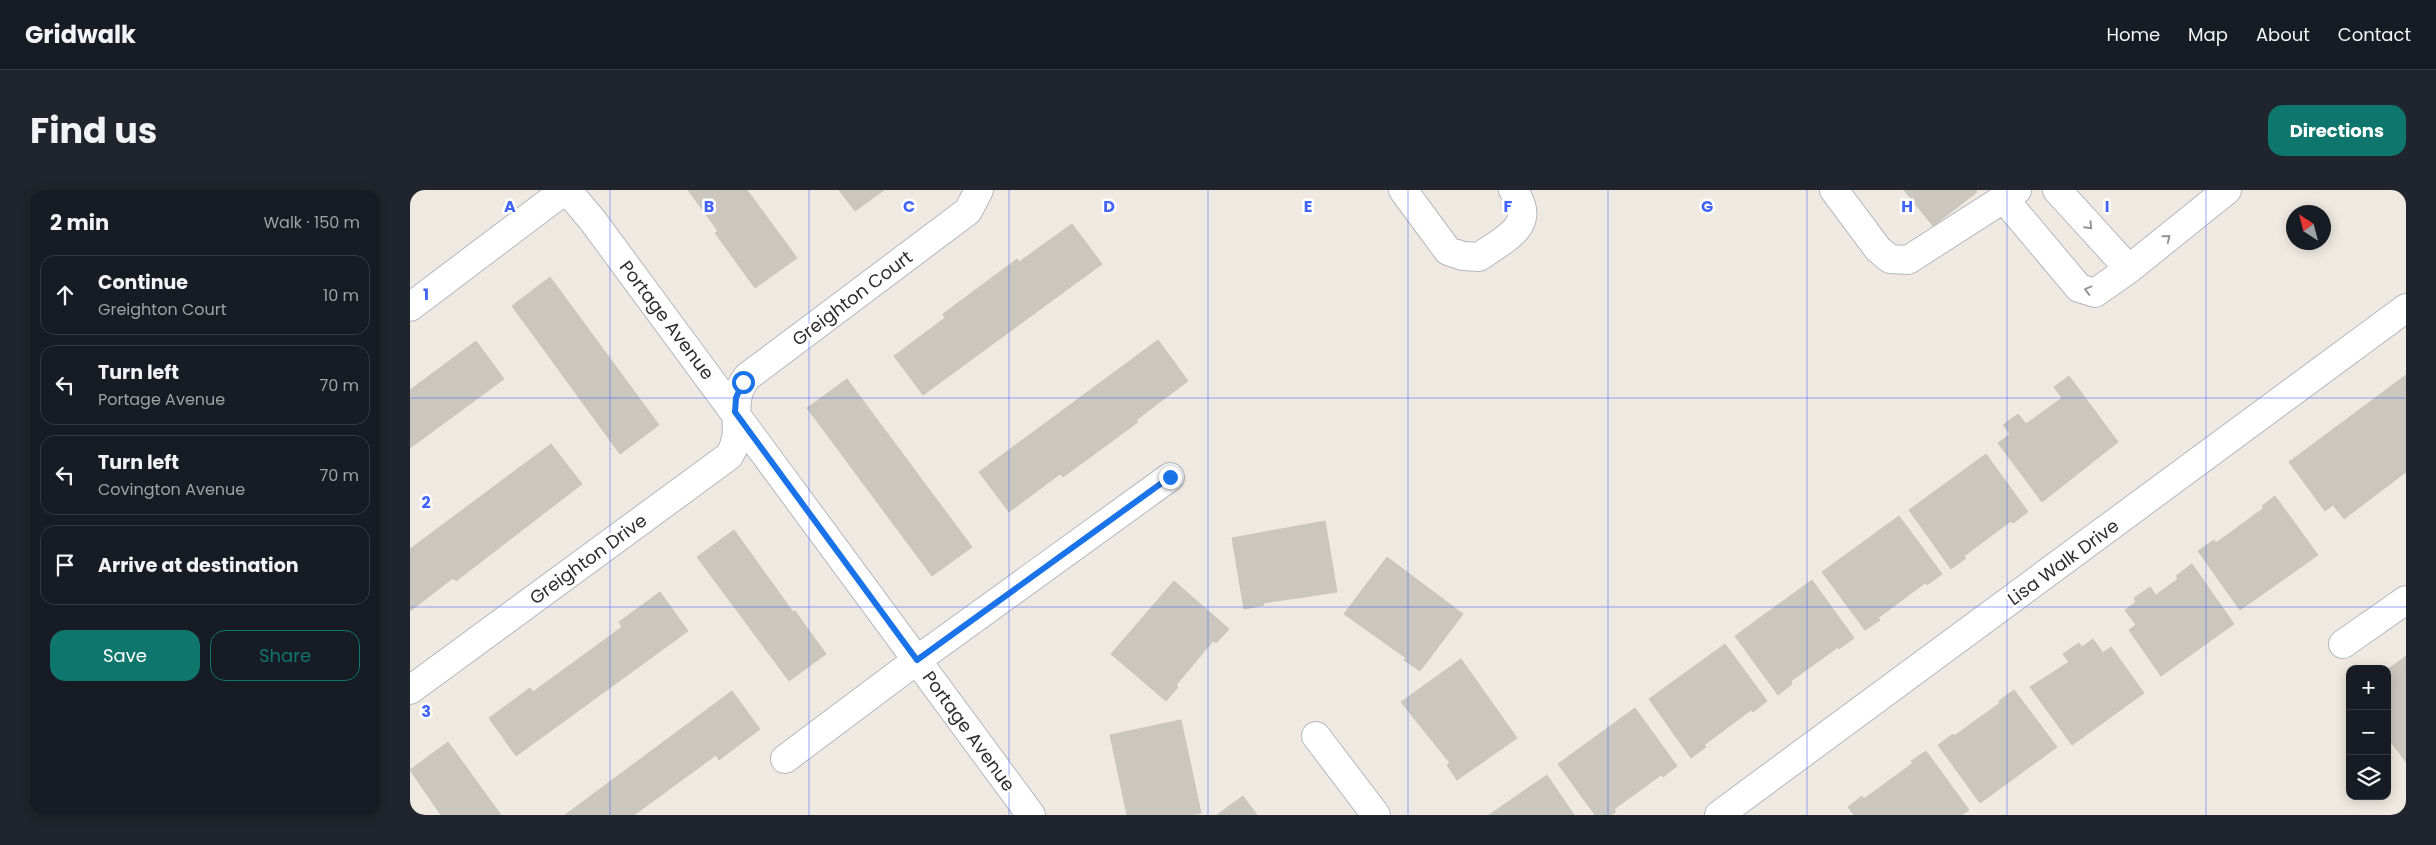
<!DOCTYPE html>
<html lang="en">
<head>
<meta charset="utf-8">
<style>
	:root { --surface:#171b24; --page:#20242c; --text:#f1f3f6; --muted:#9ea1a6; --line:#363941; --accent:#0f766e }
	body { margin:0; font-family:Poppins,sans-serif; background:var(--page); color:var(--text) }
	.controls { position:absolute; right:15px; bottom:15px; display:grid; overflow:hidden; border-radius:10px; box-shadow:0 2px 12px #0003 }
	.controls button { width:45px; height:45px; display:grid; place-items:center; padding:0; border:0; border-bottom:1px solid var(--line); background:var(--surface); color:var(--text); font:25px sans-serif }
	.compass { position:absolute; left:1876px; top:15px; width:45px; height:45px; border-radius:50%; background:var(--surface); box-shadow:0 2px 12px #0003; rotate:324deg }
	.stop { position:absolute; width:15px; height:15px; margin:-11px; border:4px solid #1a73e8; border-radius:50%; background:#fff }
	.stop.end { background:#1a73e8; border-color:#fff; box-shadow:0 1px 5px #0008 }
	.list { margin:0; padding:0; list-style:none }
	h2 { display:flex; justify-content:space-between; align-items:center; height:65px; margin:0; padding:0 20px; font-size:21px }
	h2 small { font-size:16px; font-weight:400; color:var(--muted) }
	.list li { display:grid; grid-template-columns:32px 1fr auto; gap:15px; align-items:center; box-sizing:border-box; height:80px; margin:0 10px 10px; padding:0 10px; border:1px solid var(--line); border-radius:15px }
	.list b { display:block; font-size:19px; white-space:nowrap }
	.list p { margin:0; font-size:16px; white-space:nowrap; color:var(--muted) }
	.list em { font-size:16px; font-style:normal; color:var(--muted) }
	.actions { display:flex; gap:10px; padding:15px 20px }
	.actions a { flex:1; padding:11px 0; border:1px solid var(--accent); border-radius:15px; text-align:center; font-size:18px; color:var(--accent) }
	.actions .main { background:var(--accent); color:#fff }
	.icon { flex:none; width:28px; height:28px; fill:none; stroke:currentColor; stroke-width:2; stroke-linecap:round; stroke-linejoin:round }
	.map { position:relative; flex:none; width:1996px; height:625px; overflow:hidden; border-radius:15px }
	header { display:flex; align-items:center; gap:30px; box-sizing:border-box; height:70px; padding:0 25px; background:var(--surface); border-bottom:1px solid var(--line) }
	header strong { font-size:24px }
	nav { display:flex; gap:28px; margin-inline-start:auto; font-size:18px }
	.intro { display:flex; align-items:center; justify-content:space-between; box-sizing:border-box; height:120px; padding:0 30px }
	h1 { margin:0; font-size:35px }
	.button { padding:12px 22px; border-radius:15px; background:var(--accent); color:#fff; font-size:18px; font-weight:700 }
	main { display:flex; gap:30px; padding:0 30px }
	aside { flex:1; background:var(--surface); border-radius:15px; box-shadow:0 2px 12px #0003 }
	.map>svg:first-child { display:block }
	.building { fill:#cbc7bf; stroke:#cbc5ba }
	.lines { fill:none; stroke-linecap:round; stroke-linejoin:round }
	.minor-casing { stroke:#b4b7c1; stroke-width:30 }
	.minor { stroke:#fff; stroke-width:28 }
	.oneway { stroke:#969696 }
	.route { stroke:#1a73e8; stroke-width:6 }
	.grid { fill:none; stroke:#4264fb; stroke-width:1; stroke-opacity:0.55 }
	.labels { text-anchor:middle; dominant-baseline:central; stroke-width:5; stroke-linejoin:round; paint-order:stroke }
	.street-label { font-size:18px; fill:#2e2e2e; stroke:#fff }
	.grid-label { font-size:16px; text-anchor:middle; font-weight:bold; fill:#4264fb; stroke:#fff; stroke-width:5; stroke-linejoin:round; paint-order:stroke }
</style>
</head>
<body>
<header>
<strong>Gridwalk</strong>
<nav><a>Home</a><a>Map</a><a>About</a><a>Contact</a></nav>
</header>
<div class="intro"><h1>Find us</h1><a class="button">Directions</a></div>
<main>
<aside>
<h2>2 min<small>Walk · 150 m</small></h2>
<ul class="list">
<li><svg class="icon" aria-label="ahead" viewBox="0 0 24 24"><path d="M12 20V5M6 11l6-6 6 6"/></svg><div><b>Continue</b><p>Greighton Court</p></div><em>10 m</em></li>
<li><svg class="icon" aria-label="left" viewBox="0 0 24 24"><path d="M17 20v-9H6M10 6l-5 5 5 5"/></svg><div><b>Turn left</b><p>Portage Avenue</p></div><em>70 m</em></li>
<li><svg class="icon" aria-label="left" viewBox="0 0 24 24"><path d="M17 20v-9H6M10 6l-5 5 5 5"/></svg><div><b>Turn left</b><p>Covington Avenue</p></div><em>70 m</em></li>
<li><svg class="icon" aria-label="arrive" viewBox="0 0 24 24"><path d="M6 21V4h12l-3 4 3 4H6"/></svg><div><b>Arrive at destination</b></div></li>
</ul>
<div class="actions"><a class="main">Save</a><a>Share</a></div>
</aside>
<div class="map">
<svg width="1996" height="625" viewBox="0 0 1996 625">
	<rect width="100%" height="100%" fill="#efe9e1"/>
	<!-- building -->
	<path class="building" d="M278,0h59l50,68 -42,30 -40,-55 3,-2z
		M429,0h45l-29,21z
		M1494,0h72l1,2 -44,34z
		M662,34l30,40 -179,131 -29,-39 51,-38 -2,-4 74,-55 2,3z
		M140,87l109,148 -39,29 -108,-148z
		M748,150l30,41 -52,39 2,2 -75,55 -3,-3 -51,38 -30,-40z
		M66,151l28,38 -94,69v-58z
		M1996,185v97l-62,47 -11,-14 -8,6 -36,-49z
		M1659,186l49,66 -76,60 -44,-59 12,-9 -7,-9 15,-11 8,10 36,-26 -8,-11z
		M437,189l125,168 -40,29 -125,-168z
		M141,254l31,40 -126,97 -3,-3 -43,33v-62z
		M1576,264l42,58 -15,11 -2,-2 -47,35 2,2 -15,11 -42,-59z
		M1865,306l43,59 -78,55 -42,-59 16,-11 2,3 48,-35 -2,-2z
		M1489,326l43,58 -15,11 -2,-2 -47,35 2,2 -15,10 -43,-58z
		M915,331l12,71 -74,11 1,2 -20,4 -12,-71z
		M324,340l59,82 2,-1 31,43 -37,27 -92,-124z
		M977,367l76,57 -43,57 -16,-11 2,-2 -62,-44z
		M1782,374l42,60 -73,52 -32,-46 7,-5 -11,-15 11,-8 -2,-4 16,-11 6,8 22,-16 -2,-3z
		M1402,390l42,58 -15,11 -1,-2 -47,34 1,3 -14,11 -43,-59z
		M764,391l55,48 -13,14 -3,-2 -37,44 2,2 -12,14 -55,-47z
		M250,402l28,39 -172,125 -27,-38 41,-30 3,4 89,-65 -3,-5z
		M1683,449l10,14 8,-6 33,46 -72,52 -42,-58 39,-25 -6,-8 16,-11 3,4z
		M1315,454l42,57 -14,11 -2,-2 -47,35 2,2 -15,11 -42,-59z
		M1996,466v106l-19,-25v-67z
		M1051,469l56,79 -60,42 -10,-15 3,-2 -49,-61z
		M1604,500l43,57 -77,56 -42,-58 15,-11 1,2 46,-33 -1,-2z
		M322,501l28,38 -41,31 -3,-5 -82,60h-69z
		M1225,518l42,58 -14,11 -2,-2 -47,34 2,3 -5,3h-16l-37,-51z
		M771,530l20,93 -9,2h-65l-17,-80z
		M38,552l53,73h-60l-31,-45z
		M1516,561l43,59 -7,5h-108l-6,-8 14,-11 2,3 49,-36 -2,-2z
		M1137,585l27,40h-85z
		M833,606l14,19h-40z"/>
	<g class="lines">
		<!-- minor casing -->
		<g class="minor-casing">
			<path id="minor" d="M157,0l26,31 438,594
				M993,0l45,61 15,5 16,1c26,-19 60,-31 34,-67
				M1424,0l44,59 12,10 18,1 109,-70
				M1647,0l72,79
				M1595,10l74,88 16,5 34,-24 98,-79
				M0,117l155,-117
				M1933,454l63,-44
				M0,500l319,-234c18,-27 -4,-51 18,-79l221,-166 11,-21
				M906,546l60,79
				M375,569l132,-99 253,-183
				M1309,625l687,-507"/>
		</g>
		<!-- minor -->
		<use href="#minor" class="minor"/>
	</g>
	<!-- one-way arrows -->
	<defs><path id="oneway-chevron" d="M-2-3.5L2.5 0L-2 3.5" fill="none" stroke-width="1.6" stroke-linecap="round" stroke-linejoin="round" transform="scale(1.25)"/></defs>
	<g class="oneway">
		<use href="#oneway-chevron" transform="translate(1679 36) rotate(47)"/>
		<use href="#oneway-chevron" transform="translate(1757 48) rotate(-39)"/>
		<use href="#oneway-chevron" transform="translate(1678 100) rotate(-165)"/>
	</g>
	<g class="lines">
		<!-- route -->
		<path class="route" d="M333,192l-7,16 -1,14 182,248 253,-183"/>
	</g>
	<!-- grid -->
	<path class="grid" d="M200,0v625M399,0v625M599,0v625M798,0v625M998,0v625M1198,0v625M1397,0v625M1597,0v625M1796,0v625M0,208h1996M0,417h1996"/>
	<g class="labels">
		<!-- street labels -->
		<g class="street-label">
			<text transform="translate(442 108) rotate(-37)">Greighton Court</text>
			<text transform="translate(257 130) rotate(53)">Portage Avenue</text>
			<text transform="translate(178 369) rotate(-36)">Greighton Drive</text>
			<text transform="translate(1653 372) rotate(-36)">Lisa Walk Drive</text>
			<text transform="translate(559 541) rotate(54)">Portage Avenue</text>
		</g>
	</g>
	<g class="grid-label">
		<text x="100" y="22">A</text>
		<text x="299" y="22">B</text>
		<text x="499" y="22">C</text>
		<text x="699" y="22">D</text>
		<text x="898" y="22">E</text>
		<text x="1098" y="22">F</text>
		<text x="1297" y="22">G</text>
		<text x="1497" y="22">H</text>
		<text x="1697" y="22">I</text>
		<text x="16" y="110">1</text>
		<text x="16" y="318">2</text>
		<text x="16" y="527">3</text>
	</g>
</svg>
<div class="controls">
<button>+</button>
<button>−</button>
<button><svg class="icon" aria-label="layers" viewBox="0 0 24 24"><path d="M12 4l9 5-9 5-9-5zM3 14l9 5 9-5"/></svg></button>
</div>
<svg class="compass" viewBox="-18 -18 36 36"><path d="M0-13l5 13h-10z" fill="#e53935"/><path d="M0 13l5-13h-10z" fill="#9ea1a6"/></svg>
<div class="stop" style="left:333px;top:192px"></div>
<div class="stop end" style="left:760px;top:287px"></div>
</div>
</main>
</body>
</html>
